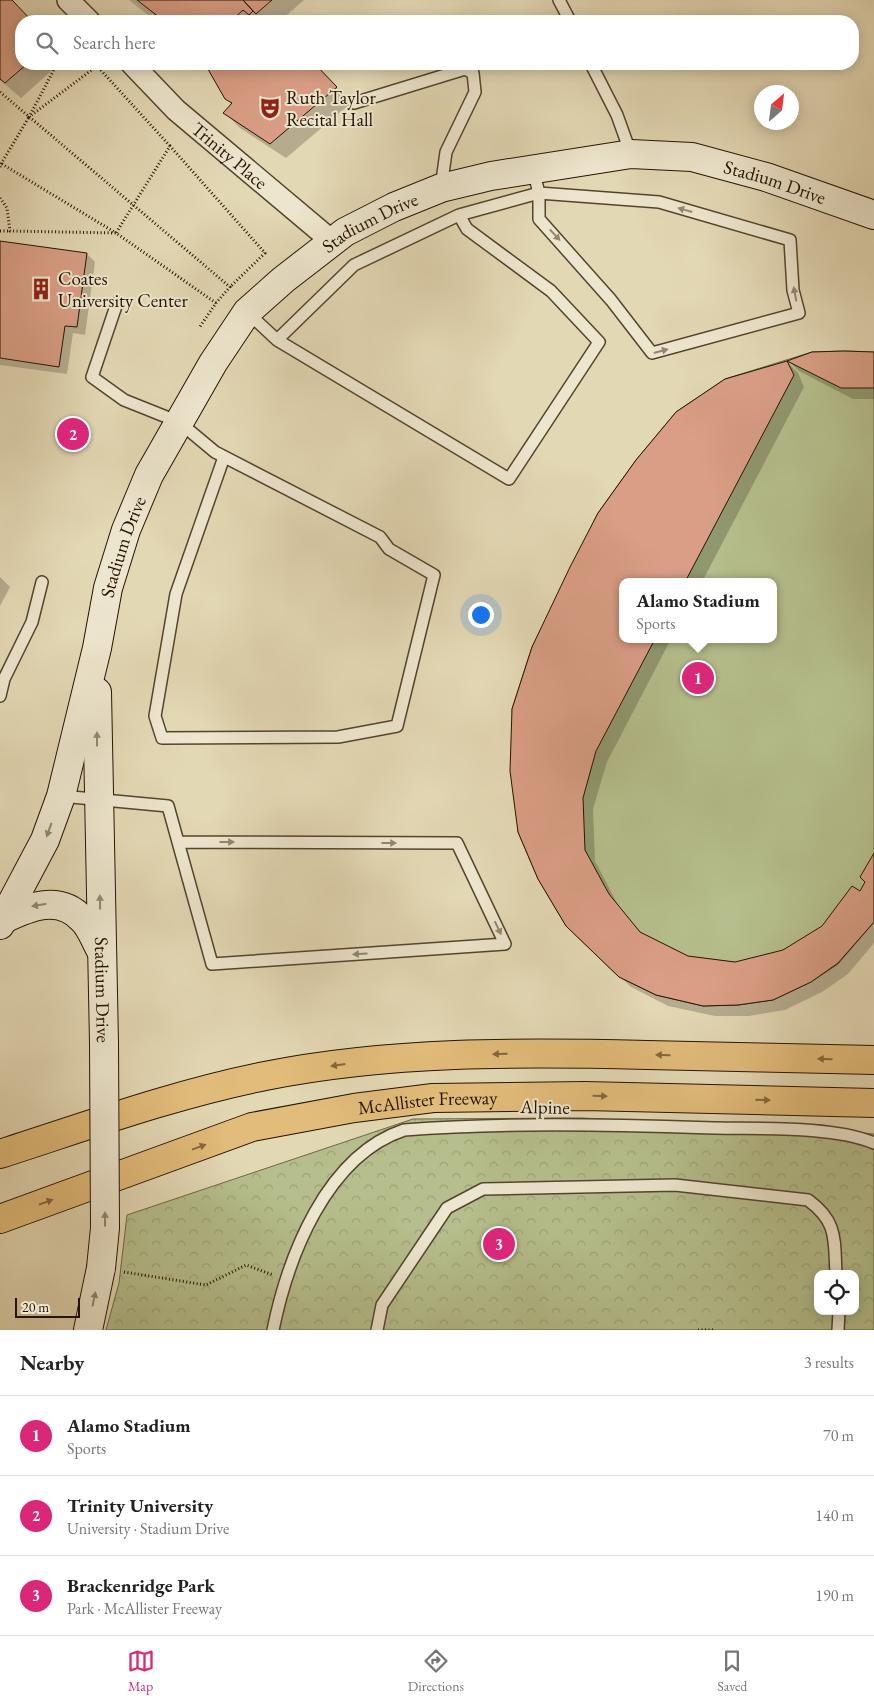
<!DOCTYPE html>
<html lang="en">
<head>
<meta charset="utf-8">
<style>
	:root { --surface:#fff; --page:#f6f6f6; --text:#222; --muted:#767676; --line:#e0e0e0; --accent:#db2777 }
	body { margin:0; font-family:"EB Garamond",serif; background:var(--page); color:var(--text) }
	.controls { position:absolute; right:15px; bottom:15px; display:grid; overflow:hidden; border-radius:10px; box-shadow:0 2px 12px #0003 }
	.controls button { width:45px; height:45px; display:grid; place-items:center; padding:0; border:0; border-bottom:1px solid var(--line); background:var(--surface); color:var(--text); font:25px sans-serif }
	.compass { position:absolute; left:754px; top:85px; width:45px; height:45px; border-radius:50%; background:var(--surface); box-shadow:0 2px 12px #0003; rotate:28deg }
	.scale { position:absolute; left:15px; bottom:12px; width:65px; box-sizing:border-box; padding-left:5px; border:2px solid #251300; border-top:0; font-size:14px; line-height:18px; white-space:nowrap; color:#251300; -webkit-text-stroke:4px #ede6ce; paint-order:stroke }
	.you { position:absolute; left:480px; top:614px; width:18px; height:18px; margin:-12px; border:4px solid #fff; border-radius:50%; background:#1a73e8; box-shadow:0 0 0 8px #1a73e833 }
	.badge { display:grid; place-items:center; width:32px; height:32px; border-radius:50%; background:var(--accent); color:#fff; font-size:16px; font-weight:700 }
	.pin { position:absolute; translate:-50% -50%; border:2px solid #fff; box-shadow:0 1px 5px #0006 }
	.popup { position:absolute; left:619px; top:578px; width:158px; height:65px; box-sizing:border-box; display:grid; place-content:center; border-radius:10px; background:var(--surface); filter:drop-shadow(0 1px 4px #0005); font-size:16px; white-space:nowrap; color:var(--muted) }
	.popup b { font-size:19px; color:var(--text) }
	.popup::after { content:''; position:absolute; left:50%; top:100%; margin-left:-10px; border:10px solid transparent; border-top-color:var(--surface) }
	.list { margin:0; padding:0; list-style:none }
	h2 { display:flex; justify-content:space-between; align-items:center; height:65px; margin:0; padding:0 20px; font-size:21px }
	h2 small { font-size:16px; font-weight:400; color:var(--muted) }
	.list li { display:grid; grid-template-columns:32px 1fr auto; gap:15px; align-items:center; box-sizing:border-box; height:80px; padding:0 20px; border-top:1px solid var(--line) }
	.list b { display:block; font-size:19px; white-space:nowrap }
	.list p { margin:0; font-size:16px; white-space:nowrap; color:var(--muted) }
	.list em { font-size:16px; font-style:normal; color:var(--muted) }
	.icon { flex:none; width:28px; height:28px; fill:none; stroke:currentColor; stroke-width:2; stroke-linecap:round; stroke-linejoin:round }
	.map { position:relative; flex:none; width:874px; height:1330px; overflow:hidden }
	.search { position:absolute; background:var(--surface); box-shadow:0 2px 12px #0003; left:15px; right:15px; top:15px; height:55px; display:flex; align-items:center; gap:12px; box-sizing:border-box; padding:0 18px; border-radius:20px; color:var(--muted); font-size:19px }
	.sheet { height:305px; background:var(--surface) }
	nav { display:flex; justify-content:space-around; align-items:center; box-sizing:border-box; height:70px; border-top:1px solid var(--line); background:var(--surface); font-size:14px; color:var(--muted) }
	nav a { display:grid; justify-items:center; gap:2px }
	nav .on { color:var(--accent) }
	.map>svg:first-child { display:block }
	.forest { fill:url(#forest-crowns); stroke:#6d6846; fill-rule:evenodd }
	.garden { fill:#b5be8c; stroke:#6d6846; fill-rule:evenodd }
	.shadow { fill:#0003 }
	.building { fill:#d99e85; stroke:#251300 }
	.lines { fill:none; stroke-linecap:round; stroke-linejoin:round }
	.lane-casing { stroke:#54442d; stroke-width:14 }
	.street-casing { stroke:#54442d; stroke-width:24 }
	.secondary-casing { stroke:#251300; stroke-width:30 }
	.highway-casing { stroke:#251300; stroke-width:30 }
	.path { stroke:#251300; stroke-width:3; stroke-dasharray:1 2.5; stroke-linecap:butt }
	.lane { stroke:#ede6ce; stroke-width:11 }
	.street { stroke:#ede6ce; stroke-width:21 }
	.secondary { stroke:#ede6ce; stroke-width:28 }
	.highway { stroke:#e2bc7a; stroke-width:28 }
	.secondary-bridge-casing { stroke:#251300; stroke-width:30; stroke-linecap:butt }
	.secondary-bridge { stroke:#ede6ce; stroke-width:28 }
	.oneway { fill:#938771 }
	.oneway2 { fill:#84683d }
	.labels { text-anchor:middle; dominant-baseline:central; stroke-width:4; stroke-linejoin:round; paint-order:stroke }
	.poi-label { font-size:19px; fill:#251300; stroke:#ede6ce; text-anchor:start }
	.street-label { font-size:19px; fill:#251300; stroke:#ede6ce }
</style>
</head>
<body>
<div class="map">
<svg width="874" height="1330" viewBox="0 0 874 1330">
	<defs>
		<pattern id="forest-crowns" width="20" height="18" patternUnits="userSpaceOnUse" patternTransform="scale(1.25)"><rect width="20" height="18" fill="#b5be8c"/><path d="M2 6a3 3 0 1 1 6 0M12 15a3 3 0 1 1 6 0" fill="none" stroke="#9ca277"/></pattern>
	</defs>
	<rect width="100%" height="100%" fill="#e3d8b4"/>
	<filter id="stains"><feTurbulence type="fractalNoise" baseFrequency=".004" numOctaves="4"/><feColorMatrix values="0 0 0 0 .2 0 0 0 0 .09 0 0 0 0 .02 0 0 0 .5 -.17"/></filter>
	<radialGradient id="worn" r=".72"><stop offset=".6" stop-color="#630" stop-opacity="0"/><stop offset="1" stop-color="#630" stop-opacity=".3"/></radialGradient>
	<!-- forest -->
	<path class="forest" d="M583,1118l291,16v196h-768l13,-47 8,-68 286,-96zM818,1274h37v37h-37z"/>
	<!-- garden -->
	<path class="garden" d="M844,351l30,1v570l-36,42 -27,18 -38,18 -35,5 -35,1 -47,-11 -37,-18 -53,-51 -28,-47 -20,-47 -6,-123 20,-62 66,-134 38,-53 40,-48 49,-33 87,-27zM623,582h150v57h-150z"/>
	<!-- shadow -->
	<path class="shadow" d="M0,0h12l20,21h-11v43h38l-38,34 -21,-18z
		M129,0h175l-24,21h-117l-11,-7 -3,2z
		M206,64h109l36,39 -65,55 -46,-30 -15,-15 7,-8 -6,-7z
		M0,242l87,12 8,8 -10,73 -12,-2 -6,41 -67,-9z
		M874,354v45h-21l-54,-28 -10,-10z
		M787,362l11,11 6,14 -102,195h-79v57h48l-64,123 -14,47 2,52 24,46 24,28 45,22 47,6 49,-12 39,-24 37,-34 7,-11 7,-26v87l-26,31 -26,18 -37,18 -36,6h-34l-47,-10 -37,-19 -52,-50 -65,-227z
		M0,577l10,10 -10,19z"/>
	<!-- building -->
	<path class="building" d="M0,0h12l20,21h-11v43h6l-22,19 -5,-4z
		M137,0h106l10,11 -4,4 -6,-5 -12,11h-67z
		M243,0h29l-16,14z
		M205,64h110l22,23 -67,57 -47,-31 9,-10 -7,-4z
		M0,241l87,12 -10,74 -12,-1 -6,41 -59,-9z
		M844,351l30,1v36h-33l-54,-27 25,-9z
		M787,361l7,14 -109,207h-62v57h32l-59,112 -13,47 2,52 24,44 31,38 48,24 47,6 48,-12 39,-24 30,-40 8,5 5,-9 -5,-5 14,-24v69l-36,41 -27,19 -38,18 -35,5 -35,1 -47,-11 -37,-18 -53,-51 -28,-47 -20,-47 -8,-61 2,-62 20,-62 38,-80 28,-54 38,-53 40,-48 49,-33z"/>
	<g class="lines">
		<!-- lane casing -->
		<g class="lane-casing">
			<path id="lane" d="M559,0l11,21
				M591,64l26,51 14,39
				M354,103l111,-34 8,4 2,19 -29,60 -5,36
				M459,215l80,-22 120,9 131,38 3,50 6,23 -147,40 -41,-53 -72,-81v-26l-6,-23
				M117,303l-25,74 32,23 55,22 36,30 165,85 9,12 45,26 -37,151 -59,11 -176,1 -7,-22 21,-122 48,-137
				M247,312l30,28 77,-75 105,-50 8,14 84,62 48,51 -90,137 -232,-139
				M0,696l4,-17 28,-57 10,-40
				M61,796l107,10 44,158 293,-20 -48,-101 -279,-1
				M273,1330c15,-73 53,-174 131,-200 104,-8 207,-5 312,-2 44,1 119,-2 158,15
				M377,1330l5,-25 65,-97 36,-19 192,-4 133,15c30,22 26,39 28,74
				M838,1330l1,-19"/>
		</g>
		<!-- street casing -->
		<g class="street-casing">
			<g id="street">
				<path d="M68,0l21,21"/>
				<path id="s1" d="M132,64l44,46 157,132"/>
			</g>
		</g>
		<!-- secondary casing -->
		<g class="secondary-casing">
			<g id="secondary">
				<path id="s2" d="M97,692l7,351"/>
				<path d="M4,919c25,-12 55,-25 78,0 8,7 13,21 18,30"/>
				<path id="s3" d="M0,925l45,-85 16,-44 36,-148 11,-60 18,-58 23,-55 64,-112 34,-51 36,-32 62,-48 49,-25 47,-19 50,-12 140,-22 61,3 74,20 108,38"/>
				<path d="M88,1330l13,-62"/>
			</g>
		</g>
		<!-- highway casing -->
		<g class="highway-casing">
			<g id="highway">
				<path d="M0,1154c87,-28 175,-60 265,-78 125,-25 254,-24 382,-21 76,2 151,3 227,5"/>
				<path id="s4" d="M0,1219l252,-92 102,-19 79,-10 152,-2 289,7"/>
			</g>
		</g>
		<!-- path -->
		<path class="path" d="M57,64l-28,53 68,-51 73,80
			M0,92l230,195 -14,16 -17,25
			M1,164l28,-47
			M0,167l2,-3 114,69
			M0,198l7,10 3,23 106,2
			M0,231h10
			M216,303l-100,-70 54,-87 95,107 -35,34
			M124,1272l82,13 40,-20 27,10
			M698,1330h15"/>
		<!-- lane -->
		<use href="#lane" class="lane"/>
		<!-- street -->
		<use href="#street" class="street"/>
		<!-- secondary -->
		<use href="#secondary" class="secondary"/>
		<!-- highway -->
		<use href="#highway" class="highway"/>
		<!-- secondary-bridge casing -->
		<g class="secondary-bridge-casing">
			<path id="secondary-bridge" d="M101,1268l4,-40 -1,-185"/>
		</g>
		<!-- secondary-bridge -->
		<use href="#secondary-bridge" class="secondary-bridge"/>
	</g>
	<!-- one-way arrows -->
	<defs><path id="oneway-solid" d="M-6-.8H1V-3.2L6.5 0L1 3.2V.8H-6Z" transform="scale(1.25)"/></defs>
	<g class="oneway">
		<use href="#oneway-solid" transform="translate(685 210) rotate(-164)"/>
		<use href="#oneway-solid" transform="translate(555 235) rotate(47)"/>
		<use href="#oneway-solid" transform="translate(795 294) rotate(-101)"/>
		<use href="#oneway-solid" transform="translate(661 351) rotate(-15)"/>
		<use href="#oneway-solid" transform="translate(97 739) rotate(-90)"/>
		<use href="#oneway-solid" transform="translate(49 830) rotate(110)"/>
		<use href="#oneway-solid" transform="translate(227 842)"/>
		<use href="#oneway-solid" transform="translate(389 843)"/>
		<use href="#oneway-solid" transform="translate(100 902) rotate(-91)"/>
		<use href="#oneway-solid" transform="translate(39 905) rotate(170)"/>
		<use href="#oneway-solid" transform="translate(498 928) rotate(65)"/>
		<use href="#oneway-solid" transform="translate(360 954) rotate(176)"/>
		<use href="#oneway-solid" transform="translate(105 1219) rotate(-90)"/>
		<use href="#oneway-solid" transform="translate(94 1299) rotate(-78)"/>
	</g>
	<g class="oneway2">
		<use href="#oneway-solid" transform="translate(500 1054) rotate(178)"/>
		<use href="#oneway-solid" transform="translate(663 1055) rotate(-179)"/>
		<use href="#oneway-solid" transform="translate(825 1059) rotate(-179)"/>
		<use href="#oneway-solid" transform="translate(338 1065) rotate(172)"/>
		<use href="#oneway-solid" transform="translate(600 1096) rotate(1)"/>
		<use href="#oneway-solid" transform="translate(763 1100) rotate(1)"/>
		<use href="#oneway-solid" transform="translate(199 1147) rotate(-20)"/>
		<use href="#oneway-solid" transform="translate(46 1202) rotate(-20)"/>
	</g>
	<!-- icons -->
	<defs>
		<g id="theatre-bare" transform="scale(1.725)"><path d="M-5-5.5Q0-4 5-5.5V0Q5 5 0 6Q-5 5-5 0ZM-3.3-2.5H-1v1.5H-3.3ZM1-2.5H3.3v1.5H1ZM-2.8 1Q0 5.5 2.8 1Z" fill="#8f2418" stroke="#ede6ce" stroke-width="2.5" paint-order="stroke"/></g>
		<g id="building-bare" transform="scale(1.725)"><path d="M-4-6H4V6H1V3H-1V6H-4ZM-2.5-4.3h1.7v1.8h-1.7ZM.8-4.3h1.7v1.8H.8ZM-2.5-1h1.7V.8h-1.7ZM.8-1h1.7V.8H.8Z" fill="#8f2418" stroke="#ede6ce" stroke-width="2.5" paint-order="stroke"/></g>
	</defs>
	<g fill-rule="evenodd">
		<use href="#theatre-bare" x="270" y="108"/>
		<use href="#building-bare" x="41" y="289"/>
	</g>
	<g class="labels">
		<!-- poi labels -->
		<g class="poi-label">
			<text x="286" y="97">Ruth Taylor<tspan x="286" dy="22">Recital Hall</tspan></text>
			<text x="58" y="278">Coates<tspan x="58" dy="22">University Center</tspan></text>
		</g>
		<!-- street labels -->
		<g class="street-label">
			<text stroke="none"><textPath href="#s1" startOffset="134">Trinity Place</textPath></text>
			<text stroke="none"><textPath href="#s3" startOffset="1240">Stadium Drive</textPath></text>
			<text stroke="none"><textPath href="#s3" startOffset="820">Stadium Drive</textPath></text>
			<text stroke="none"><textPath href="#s3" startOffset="400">Stadium Drive</textPath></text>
			<text stroke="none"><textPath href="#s2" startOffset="298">Stadium Drive</textPath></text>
			<text stroke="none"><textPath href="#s4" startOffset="446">McAllister Freeway</textPath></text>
			<text transform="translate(545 1107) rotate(1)">Alpine</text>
		</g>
	</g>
	<rect width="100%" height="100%" filter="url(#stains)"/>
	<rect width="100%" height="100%" fill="url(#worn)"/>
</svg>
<div class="controls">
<button><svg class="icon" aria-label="locate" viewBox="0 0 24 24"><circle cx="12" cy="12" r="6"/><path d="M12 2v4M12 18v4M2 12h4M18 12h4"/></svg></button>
</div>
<svg class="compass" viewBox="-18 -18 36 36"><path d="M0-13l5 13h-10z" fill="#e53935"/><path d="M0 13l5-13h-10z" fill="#767676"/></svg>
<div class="scale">20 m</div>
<div class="you"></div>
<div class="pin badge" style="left:698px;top:678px">1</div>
<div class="popup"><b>Alamo Stadium</b>Sports</div>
<div class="pin badge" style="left:73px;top:434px">2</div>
<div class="pin badge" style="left:499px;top:1244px">3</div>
<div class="search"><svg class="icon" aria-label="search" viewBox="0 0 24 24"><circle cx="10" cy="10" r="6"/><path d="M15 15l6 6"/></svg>Search here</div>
</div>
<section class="sheet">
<h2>Nearby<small>3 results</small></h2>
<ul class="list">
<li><span class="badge">1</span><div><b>Alamo Stadium</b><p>Sports</p></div><em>70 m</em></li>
<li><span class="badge">2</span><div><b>Trinity University</b><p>University · Stadium Drive</p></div><em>140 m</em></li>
<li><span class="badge">3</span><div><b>Brackenridge Park</b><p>Park · McAllister Freeway</p></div><em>190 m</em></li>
</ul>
</section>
<nav>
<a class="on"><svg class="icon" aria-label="map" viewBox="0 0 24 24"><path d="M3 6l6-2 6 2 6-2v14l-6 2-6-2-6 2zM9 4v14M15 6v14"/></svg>Map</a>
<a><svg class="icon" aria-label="directions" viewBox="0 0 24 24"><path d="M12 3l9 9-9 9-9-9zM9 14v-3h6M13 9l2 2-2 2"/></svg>Directions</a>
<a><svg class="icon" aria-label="saved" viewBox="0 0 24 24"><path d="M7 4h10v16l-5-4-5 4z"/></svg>Saved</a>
</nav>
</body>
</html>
